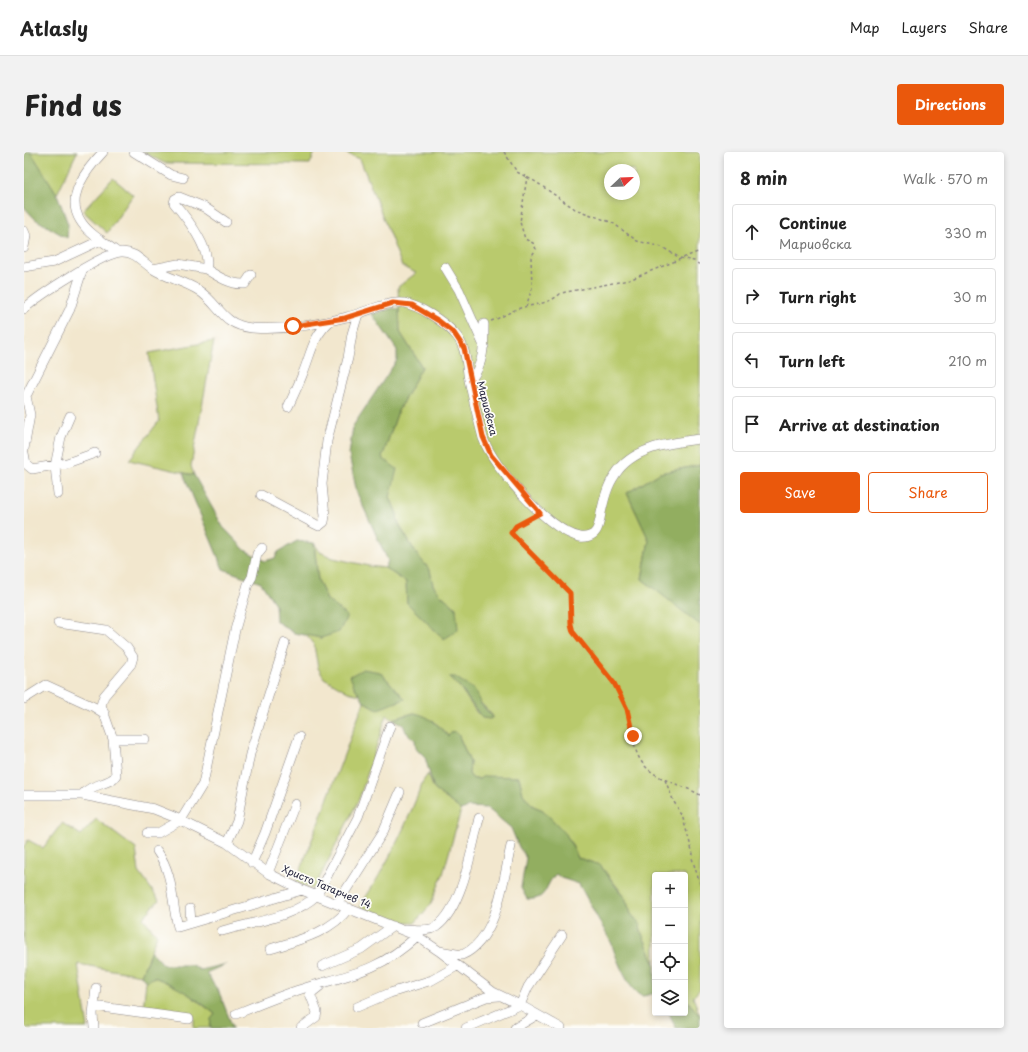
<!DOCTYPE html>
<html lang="en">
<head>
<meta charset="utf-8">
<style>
	:root { --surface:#fff; --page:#f2f2f2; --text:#222; --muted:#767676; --line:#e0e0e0; --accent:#ea580c }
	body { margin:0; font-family:"Playpen Sans",sans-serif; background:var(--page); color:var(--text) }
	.controls { position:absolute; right:12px; bottom:12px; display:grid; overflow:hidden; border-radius:4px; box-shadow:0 2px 6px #0003 }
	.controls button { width:36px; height:36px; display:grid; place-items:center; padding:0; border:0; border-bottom:1px solid var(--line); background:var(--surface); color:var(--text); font:20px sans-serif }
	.compass { position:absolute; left:580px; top:12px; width:36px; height:36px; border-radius:50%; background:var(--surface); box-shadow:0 2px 6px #0003; rotate:67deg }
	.stop { position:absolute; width:12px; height:12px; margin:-9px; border:3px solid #ea580c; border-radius:50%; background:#fff }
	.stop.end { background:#ea580c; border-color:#fff; box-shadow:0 1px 4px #0008 }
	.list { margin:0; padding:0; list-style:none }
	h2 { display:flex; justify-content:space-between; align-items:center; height:52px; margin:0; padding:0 16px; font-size:17px }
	h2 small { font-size:13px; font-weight:400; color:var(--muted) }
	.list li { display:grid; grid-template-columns:26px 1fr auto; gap:12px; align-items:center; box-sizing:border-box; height:56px; margin:0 8px 8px; padding:0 8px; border:1px solid var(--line); border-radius:4px }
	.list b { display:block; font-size:15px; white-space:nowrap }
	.list p { margin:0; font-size:13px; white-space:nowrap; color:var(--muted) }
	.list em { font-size:13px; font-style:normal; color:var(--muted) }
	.actions { display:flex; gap:8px; padding:12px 16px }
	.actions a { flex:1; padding:9px 0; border:1px solid var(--accent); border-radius:4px; text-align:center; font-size:14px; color:var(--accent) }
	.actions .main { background:var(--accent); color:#fff }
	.icon { flex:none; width:22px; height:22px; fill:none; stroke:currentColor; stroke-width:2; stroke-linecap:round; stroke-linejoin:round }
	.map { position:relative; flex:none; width:676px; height:876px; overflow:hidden; border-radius:4px }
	header { display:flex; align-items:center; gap:24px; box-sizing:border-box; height:56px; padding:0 20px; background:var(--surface); border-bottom:1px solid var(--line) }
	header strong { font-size:19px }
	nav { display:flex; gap:22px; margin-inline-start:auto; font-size:14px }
	.intro { display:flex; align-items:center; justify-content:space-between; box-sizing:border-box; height:96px; padding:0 24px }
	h1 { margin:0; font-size:28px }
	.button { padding:10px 18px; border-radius:4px; background:var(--accent); color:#fff; font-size:14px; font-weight:700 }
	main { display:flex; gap:24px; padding:0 24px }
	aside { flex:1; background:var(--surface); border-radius:4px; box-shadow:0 2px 6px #0003 }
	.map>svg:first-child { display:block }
	.green { fill:#b9ca6d; stroke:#6e7654; fill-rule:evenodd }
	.forest { fill:#92ae60; stroke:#5a684e }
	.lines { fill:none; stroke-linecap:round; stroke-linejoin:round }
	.minor-casing { stroke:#8a8484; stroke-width:10 }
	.path { stroke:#8a8484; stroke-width:1.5; stroke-dasharray:3 3; stroke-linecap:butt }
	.minor { stroke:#fff; stroke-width:9 }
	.route { stroke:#ea580c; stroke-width:5 }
	.labels { text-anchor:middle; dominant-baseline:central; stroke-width:3.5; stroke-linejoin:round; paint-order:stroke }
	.street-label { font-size:10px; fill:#22223b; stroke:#fdfcf7 }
</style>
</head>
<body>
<header>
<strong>Atlasly</strong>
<nav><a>Map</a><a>Layers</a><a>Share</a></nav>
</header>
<div class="intro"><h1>Find us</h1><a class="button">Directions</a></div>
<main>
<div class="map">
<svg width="676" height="876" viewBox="0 0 676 876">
	<rect width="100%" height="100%" fill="#fdfcf7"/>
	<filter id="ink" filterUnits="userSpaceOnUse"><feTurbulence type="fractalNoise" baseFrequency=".025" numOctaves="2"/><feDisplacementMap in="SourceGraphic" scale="8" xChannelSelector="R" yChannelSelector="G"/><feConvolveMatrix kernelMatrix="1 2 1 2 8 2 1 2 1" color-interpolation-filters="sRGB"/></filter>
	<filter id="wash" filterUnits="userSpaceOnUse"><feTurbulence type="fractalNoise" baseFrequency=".012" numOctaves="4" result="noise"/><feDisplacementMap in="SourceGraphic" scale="16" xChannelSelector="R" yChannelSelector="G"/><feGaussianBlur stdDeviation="0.9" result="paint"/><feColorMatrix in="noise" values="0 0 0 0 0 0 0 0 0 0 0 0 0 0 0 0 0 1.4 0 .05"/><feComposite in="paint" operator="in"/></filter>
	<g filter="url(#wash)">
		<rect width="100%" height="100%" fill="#f2e7ce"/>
		<!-- green -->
		<path class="green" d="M7,0h46l-20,42 -25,-39z
			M119,0h172l-5,12 -146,-1z
			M319,0h357v313l-40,8 -33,20 22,47 -7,39 47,35 11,11v364l-7,8 7,19 -15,-18v-123h-30v89l-13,-30 -3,-11 -8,-9 -5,-14 -8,-12 -18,-23 -22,-7 -7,-15 -28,-33 -10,-4 -10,-12 -4,-17 -46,2 -4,-5 1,-12 -12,-28 -10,2 -13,-14 -21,-9 -21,6 -6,-4 -28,84 -44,88 -3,2 -16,-7 68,-180 11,4 30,-7 -25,-27 -26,14 6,9 -12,-3 -24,-14 -6,-10 -4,-23 -9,-11 16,4 26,-22 -20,-16 -9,-20 -4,-37 6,9 13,6 36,8 16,2 21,14 1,21 37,36 12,-31 -17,-15 -6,-8 -3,-15 -13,-15 -19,-32 -1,-9 -7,-17 -8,-39 16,-47 24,-44 -22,-35 -2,-45 18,-14 -14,-7 -42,-107zM586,18h24v24h-24zM426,526l27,16 1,6 15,16 -16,-3 -18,-27z
			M89,26l20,17 -26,38 -24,-22z
			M190,189l-23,125 3,9 -65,-15 30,-39 -10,-68z
			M404,622l6,15 27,21 -18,64 -12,30 -16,19h-13l-42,-17c26,-39 47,-81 63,-125z
			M72,667l40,30 3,23 20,28 -16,18 14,17 -16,40 -63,-11 10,64h-64v-182l4,-6 15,8 19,-25 19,12z
			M130,825l25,10 36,27 -5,14h-16v-12l-51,-7 3,-27z"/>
		<!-- forest -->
		<path class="forest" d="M0,0h7l26,42 11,30 -1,14 -32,-19 -11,-12z
			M369,156l6,1 1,23 22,35 -24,44 -16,47 15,11 -7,28 7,17 1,9 19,32 13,15 3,15 6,8 17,15 2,22 -14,9 -37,-36 -1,-21 -21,-14 3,-7 -31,-68 -8,-38 4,-29 44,-66v-10l-25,-36z
			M676,313v160l-58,-46 7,-39 -22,-47 33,-20z
			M159,321l11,2 29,52 22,23 20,11 10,-3 3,-6 19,-11 17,2 4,37 9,20 20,16 -8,16 -18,6 -27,-5 -18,-12 -1,-17 -14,-21 -38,-14z
			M339,517l17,3 25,27 -27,10 -14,-7 -10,-16 -4,-10z
			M425,525h6l18,12 4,5 3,9 13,14 -3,2 -8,-1 -23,-32z
			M390,561c16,3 23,11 34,23l5,-5 5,3 12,28 -1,12 4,5h6l5,-3 35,1 4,17 10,12 10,4 23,24 12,24 22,7 26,35 5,14 8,9 3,11 13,30v30c-5,-1 -8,2 -12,2 -12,0 -29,-42 -31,-52l-33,-60 -18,-6 -5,-4c-12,11 -8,27 -29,25l-6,-11 5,-30 -7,-11 -8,-19 -24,-20 -19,-1 -7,3 -27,-21 -9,-32 -9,-9 -1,-8 -9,-8 -3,-8 -10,-5z
			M127,799l13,14h28l8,5 26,-6 -20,9 13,19 14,36h-23l1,-9 4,-5c-19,-16 -38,-28 -61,-37l-8,5 -5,-7z
			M661,846l15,18v12h-24l-7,-15h16z"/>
	</g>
	<g filter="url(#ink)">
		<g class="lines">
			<!-- minor casing -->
			<g class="minor-casing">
				<path id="minor" d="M79,0c-16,17 -38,44 -23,68 8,14 26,23 37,32
					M110,0l37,23 12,3
					M0,79l2,5 -2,11
					M0,115l30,-5 47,-22
					M421,115l14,23 25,56
					M129,117l25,-5 28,5c6,-19 -20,-52 -32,-66l1,-4 4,-2 25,10 22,15
					M182,117c11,7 25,16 39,15l6,-9
					M0,157c14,-13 79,-56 97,-57 14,-1 22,11 32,17 14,9 31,12 45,21 22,14 23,35 54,38 30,2 65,-3 95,-11 18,-4 38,-16 57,-14 16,3 39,18 50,30 13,13 12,31 15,47 4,19 9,39 14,58 10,29 66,93 97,99 5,1 13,-1 16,-6 3,-4 4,-12 5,-18 3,-13 6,-27 14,-38 17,-28 56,-32 85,-36
					M446,229c14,-17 14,-35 14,-57
					M264,255c5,-11 11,-23 15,-34 9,-22 9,-35 27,-52
					M0,297l6,-34 -4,-19 44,-87 12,-38
					M0,301l2,11 6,5 35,-6 28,-10
					M34,342l-3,-28 6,-29 9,-21
					M237,343l54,29 4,2 5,-4 1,-6 -3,-32 5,-43 21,-83 4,-24 6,-20
					M34,471l48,7 21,18 6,9 -2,7 -27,32 -3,9 12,34 3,36c-5,10 -25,8 -34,20
					M0,547l22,-14 48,22 11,7
					M89,587h32
					M0,643h58l72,14 20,8 53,26 41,30 34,17 115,46 22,15 54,41 27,13 41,23
					M123,681h11l23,-13 22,-36 32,-154 13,-46 4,-7 5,-23 5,-6
					M203,691l10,-22 13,-67 35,-111
					M133,699c17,24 14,49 21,76l124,-37
					M228,711l13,-30 34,-96
					M244,721l27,-69
					M313,752l46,-72 17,-40
					M166,757l1,14
					M381,777c10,0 22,3 31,-2 26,-18 36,-79 43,-109
					M198,779c31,-9 71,-13 95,-36l41,-78 32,-91
					M246,797c29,-9 60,-16 79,-41
					M415,799l23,4c36,-16 41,-75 49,-109
					M298,814l39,-17 32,-23
					M70,854l95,13
					M333,855l33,-14 42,-13 25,-14
					M212,862c24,-10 48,-20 72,-27 45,-13 73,-17 109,-51
					M398,871l64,-26 13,-1
					M70,876l-1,-14 3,-26
					M277,876l15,-11 1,-5 -7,-18 10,-8
					M442,876l54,-23 8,-18 34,-52
					M491,876l22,-13"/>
			</g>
			<!-- path -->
			<path class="path" d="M480,0l13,20 19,10 39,27 38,14 24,18 25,6 18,11 14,3 6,4
				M502,155l6,-19 -1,-31 5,-8 -3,-6 -8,-4 -5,-17 7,-45
				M467,169c9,-3 17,-8 26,-12 15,-5 32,-4 44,-16l68,-13 71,-29
				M509,365l-17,9 -5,7 59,60 1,31 2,7c16,28 43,47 54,78 6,18 4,41 17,56 14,16 38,19 56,30
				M641,628l9,22 8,13 11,39 -1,4 8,26"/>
			<!-- minor -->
			<use href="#minor" class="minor"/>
		</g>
	</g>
	<g class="lines" filter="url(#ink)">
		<!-- route -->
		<path class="route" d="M269,174l52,-8 48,-15 19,2 27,16 15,12 10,15 19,89 8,18 49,58 -24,13 -5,7 59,60 1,31 2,8 41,51 13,26 6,27"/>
	</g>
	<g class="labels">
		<!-- street labels -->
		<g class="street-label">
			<text transform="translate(464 256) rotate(76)">Мариовска</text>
			<text transform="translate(303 734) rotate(23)">Христо Татарчев 14</text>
		</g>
	</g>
</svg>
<div class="controls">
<button>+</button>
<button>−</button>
<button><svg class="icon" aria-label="locate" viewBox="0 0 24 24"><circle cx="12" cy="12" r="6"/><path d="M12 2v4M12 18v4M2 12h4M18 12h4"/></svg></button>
<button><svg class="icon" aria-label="layers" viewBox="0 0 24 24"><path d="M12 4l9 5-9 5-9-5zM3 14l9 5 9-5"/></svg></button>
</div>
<svg class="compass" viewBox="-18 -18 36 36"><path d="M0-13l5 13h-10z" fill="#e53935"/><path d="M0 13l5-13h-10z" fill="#767676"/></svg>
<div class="stop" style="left:269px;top:174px"></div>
<div class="stop end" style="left:609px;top:584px"></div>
</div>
<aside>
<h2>8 min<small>Walk · 570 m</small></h2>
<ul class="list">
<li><svg class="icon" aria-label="ahead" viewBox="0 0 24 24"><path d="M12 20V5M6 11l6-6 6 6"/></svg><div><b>Continue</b><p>Мариовска</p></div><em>330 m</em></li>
<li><svg class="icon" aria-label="right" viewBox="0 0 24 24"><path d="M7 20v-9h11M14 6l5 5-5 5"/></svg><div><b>Turn right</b></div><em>30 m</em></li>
<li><svg class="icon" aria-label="left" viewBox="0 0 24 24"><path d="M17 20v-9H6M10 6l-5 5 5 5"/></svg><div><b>Turn left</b></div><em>210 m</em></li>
<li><svg class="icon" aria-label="arrive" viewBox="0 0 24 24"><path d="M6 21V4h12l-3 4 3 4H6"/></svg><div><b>Arrive at destination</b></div></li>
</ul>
<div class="actions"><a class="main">Save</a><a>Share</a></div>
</aside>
</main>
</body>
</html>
